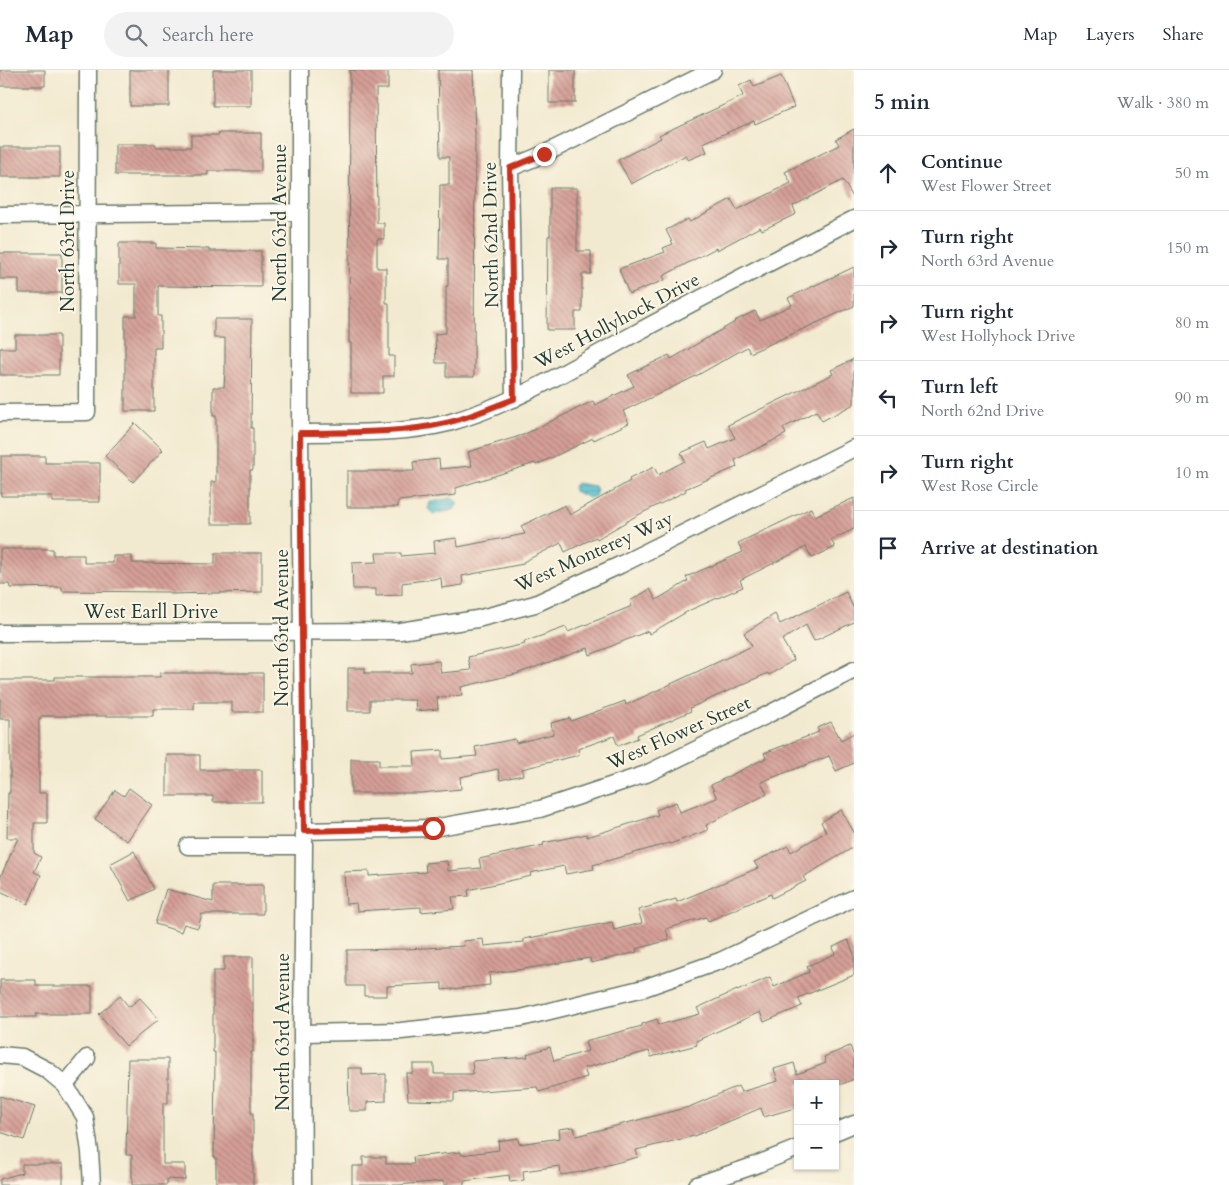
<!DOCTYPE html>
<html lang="en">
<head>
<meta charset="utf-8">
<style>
	:root { --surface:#fff; --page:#f2f2f3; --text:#1f2937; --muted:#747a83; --line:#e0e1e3 }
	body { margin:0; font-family:Cardo,serif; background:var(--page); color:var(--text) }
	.controls { position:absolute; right:15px; bottom:15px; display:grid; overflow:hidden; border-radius:0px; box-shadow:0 1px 4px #0004 }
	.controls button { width:45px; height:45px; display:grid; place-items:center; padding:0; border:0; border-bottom:1px solid var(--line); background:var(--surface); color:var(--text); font:25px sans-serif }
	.stop { position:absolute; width:15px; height:15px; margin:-11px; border:4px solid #c8321e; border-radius:50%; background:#fff }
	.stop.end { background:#c8321e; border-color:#fff; box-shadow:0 1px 5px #0008 }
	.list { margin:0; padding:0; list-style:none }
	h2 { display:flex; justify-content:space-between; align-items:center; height:65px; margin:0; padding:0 20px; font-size:21px }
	h2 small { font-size:16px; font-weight:400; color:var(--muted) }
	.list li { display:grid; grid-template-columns:32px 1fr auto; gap:15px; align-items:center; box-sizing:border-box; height:75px; padding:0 20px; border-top:1px solid var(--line) }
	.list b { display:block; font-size:19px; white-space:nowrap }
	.list p { margin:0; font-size:16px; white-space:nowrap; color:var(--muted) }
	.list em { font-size:16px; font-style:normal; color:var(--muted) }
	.icon { flex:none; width:28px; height:28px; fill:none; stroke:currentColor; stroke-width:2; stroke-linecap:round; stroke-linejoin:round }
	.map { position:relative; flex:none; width:854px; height:1115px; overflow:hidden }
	header { display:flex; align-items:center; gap:30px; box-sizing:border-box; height:70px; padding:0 25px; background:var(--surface); border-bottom:1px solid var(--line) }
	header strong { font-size:24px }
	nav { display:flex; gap:28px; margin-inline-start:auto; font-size:18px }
	.search { width:350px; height:45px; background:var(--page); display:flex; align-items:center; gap:12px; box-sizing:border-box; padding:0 18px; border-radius:28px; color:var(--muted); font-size:19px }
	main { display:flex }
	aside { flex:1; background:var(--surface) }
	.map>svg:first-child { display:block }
	.water { fill:url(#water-rules); stroke:#3a7e82 }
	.building { fill:url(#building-back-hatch) }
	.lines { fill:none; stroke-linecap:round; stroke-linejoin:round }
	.minor-casing { stroke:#697a6b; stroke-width:19 }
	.minor { stroke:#fff; stroke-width:16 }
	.route { stroke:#c8321e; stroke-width:6 }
	.labels { text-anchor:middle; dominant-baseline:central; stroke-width:4; stroke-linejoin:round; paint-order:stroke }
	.street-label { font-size:19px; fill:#1f3d34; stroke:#fcf5e5 }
</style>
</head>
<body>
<header>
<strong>Map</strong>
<div class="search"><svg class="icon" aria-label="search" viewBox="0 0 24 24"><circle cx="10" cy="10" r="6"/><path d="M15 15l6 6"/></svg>Search here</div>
<nav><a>Map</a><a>Layers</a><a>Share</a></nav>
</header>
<main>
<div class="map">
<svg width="854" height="1115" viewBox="0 0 854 1115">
	<defs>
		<pattern id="water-rules" width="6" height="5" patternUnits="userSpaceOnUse" patternTransform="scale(1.25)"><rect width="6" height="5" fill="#54bed0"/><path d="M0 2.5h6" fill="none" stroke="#459caa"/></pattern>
		<pattern id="building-back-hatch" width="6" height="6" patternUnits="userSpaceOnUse" patternTransform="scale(1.25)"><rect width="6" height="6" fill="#d59f97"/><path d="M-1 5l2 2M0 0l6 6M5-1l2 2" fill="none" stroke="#ac837c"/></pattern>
	</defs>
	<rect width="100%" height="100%" fill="#fcf5e5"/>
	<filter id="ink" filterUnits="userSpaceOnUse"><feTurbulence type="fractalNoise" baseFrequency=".02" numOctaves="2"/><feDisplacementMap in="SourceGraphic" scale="10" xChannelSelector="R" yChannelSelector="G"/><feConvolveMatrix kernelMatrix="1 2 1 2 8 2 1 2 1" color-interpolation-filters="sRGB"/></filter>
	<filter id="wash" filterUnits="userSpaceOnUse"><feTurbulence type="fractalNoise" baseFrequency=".0096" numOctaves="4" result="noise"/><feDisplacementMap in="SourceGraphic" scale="20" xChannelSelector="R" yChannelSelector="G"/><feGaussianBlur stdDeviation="1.12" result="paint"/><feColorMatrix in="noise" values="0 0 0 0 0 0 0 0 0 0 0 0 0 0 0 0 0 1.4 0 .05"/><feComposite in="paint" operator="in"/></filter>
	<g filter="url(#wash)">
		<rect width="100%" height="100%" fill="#f2ead0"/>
		<!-- water -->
		<path class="water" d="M577,413l18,3 2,4 -2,6 -6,2 -15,-7 -1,-5z
			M452,428l6,5 -4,7 -21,4 -5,-5 2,-7z"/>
		<g id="blocks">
			<!-- building -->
			<path class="building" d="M0,0h45v16h-45z
				M130,0h39v36h-39z
				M213,0h38v36h-38z
				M350,0h38v19h-12l1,134h7v16h-7v29h9v35h3v53h5v20h-11v17h-32v-50h-2z
				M438,0h35l2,65 -1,242h-28v-14h-10l-1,-29 11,-1v-47h2v-27h-9l1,-74h9v-28h-9z
				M549,0h26v33h-26z
				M781,6l13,31 -39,17 -1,-3 -51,22 4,9 -19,8 -2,-5 -55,29 -13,-24 43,-22 -2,-3 84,-39 -4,-10 12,-6 3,7z
				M854,59v70l-11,-19 -50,26 3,8 -34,16 -2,-3 -43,23 -1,-2 -53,28 2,4 -36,14 -10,-25 46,-17 -2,-4 10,-4 -7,-14 22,-11 2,3 41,-23 6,11 54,-27 -6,-11 54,-27 -3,-6z
				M219,63h42v38h-53v4h-93v-31h41v3h35v-12h28z
				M0,77h60v30h-60z
				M550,118h27v63h14v23h-9v38h-7v18h-28l1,-94h2z
				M119,173h37v5l53,1v2h52v36l-103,-1v30h3v32h-7v63h-29v-95h11v-32h-17z
				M0,183h62v40h-43v-14h-19z
				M854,197v39l-104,47 -3,-6 -51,29 -73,35 6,12 -35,17 -1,-2 -57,27 -1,-2 -79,25v7l-58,6v6h-51v-36h67l-1,-9 26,-3 1,10 32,-3 -4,-14 55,-17 70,-34 2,4 39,-19 -6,-11 41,-20 2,4 64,-37 -1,-1 21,-10 5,9 32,-15 -4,-7z
				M214,249h38l-1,109h2v42h-3v54h-39v-42h5v-66h-3v-29h11l1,-15v-34h-11z
				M15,265h44v40h-59v-27h15z
				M854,289v45l-32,17 -6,-10 -33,17 3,6 -51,26 2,7 -52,22 1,2 -50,25 -39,23 -1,-2 -31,15 -4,-9 -38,19v2l-61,12 1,9 -21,3 -1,-10 -39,5v12l-26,1v-7h-23l-1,-26 25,-1 -1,-9h25v3l34,-3 -1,-12 23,-3 1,9 67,-13 -4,-8 44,-21 5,10 60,-34 -1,-2 25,-12 4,8 27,-14 -4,-8 25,-11 3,7 26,-11 -7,-13 105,-51 -2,-4z
				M135,353l28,27 -30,32 -28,-26z
				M1,386h44v7h55v39h-48v-6h-51z
				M854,428v31l-23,11 4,7 -23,11 -6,-11 -66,33 3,7 -53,23 -41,24 -1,-3 -58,24 -2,-7 -72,26 -55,13 1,8 -25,3 1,11 -22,2 -1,-11h-45v11h-22v-43h17v5h47l-1,-9 28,-3 2,12 30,-3 -3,-13 57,-13 -1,-2 42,-15 2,5 64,-26 -2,-5 20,-12 6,11 32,-19 -2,-4 57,-25 -5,-9 73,-35 4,8z
				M0,479h53v6h31v8h29v-7h19v7l83,1v-11h47v39l-93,2v-2l-107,-1v-4l-52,1 -1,-4h-9z
				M846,522l8,17v13l-40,19 -8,-16 -24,15 12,20 -25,15 -1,-2 -78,35 1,3 -54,24 1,3 -20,8 -4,-10 -36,13 1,6 -57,14 1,6 -23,5 -2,-11 -38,8 1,12 -40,4h-70v-34h28v7h36l-1,-14 28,-2v9l35,-3 -2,-9 40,-8 1,4 37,-9 -2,-11 19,-5 1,3 54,-20 1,4 126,-59 -8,-13 31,-19 5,10z
				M160,603h103v39h-31v-10h-38v7h-41v7h-112v3h-2v74h8v30h-13v30l7,4 -7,15 7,3 -13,29 -28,-13v-13l18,-40h-11l1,-45h2v-74h-10v-39h55v-3h105z
				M831,652l10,18 13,-7v30l-18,8 -7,-15 -68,26 6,12 -61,31 2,5 -38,14 -1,-1 -76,22 1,4 -28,5 -2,-8 -34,7 1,3 -63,14 1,6 -17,1 2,12 -33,3v-5l-64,4 -1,-8 -10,1 -2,-32 25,-1v5l57,-4 -1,-9 22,-2 1,10 33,-3 -2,-9 65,-14 -1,-2 44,-9v3l71,-22 -2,-5 20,-8 4,10 37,-14 -6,-13 55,-27 -2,-5 55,-21 -2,-4z
				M167,685h33v15h62v32h-49v-6h-46z
				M129,718l23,17 -25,36 -32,-22 20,-29 9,6z
				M841,740l13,22v15l-51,30 3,4 -34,17 -1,-4 -63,27 -2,-4 -40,12 3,11 -33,9 1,3 -46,11 -1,-5 -73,12 -28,3 1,12 -48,5v-7l-55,3v10h-23v-10h-17v-36l59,-1 58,-3 -1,-5 20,-2 1,7 40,-4v-3l88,-17 2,8 28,-7 -4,-13 38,-11 1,3 81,-34 -4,-6 34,-16 3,6 35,-20 -5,-10z
				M134,781l20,38 -24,12 -20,-37z
				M213,815h50v29h-61l-4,14 -14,-4 -3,8 -26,-8 11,-35 47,13z
				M848,870l6,14v21l-56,23 4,8 -38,16 -4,-10 -64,29 1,4 -46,12 -2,-6 -65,17 3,9 -48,15 -2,-5 -83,6v8l-46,-1 -2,-27h7v-9h21v10h39l-1,-13 56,-4 -1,-3 23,-7 4,14 34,-10 -3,-10 57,-15v-2l15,-5 2,6 41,-11 -3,-6 40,-18v1l33,-14 4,10 35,-15 -2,-6 28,-12 -2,-7z
				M224,887h29v95h-2v61h2v72h-37v-28h-2l1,-105h-2v-81h11z
				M0,910h36v6h56v28h-56v3h-36z
				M120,926l9,11 11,-9 19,21 -33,27 -27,-32z
				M850,976l4,10v23l-12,5h-44v23l-34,10 -3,-9 -67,28 -58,14 2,7 -57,15 -20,3 -1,-9 -37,5 1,9 -14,2 -1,-7 -45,6v4h-20v-4l-46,4h-46v-19h11v-9h23v7h28l-1,-7 48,-5v3l38,-5 -1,-9 20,-3 1,6 41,-6 -1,-9 15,-2 2,9 113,-29 49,-21 3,6 37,-11 -4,-12 20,-6 3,11 29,-11 -2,-6z
				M128,989h40v44h-5v61h22v16l-18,-1v6h-35v-30h-6z
				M348,998h14v7l24,-1v27l-19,1v9h-18z
				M0,1026l35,11 -11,33 -24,-8z
				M22,1094h41v21h-63v-6l22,-6z"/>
		</g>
	</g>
	<g filter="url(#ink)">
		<use href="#blocks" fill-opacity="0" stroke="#697a6b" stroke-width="1"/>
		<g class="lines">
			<!-- minor casing -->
			<g class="minor-casing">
				<path id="minor" d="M300,0v363l4,413 -2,187 1,152
					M511,0l-1,98 4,231
					M510,98l34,-14 169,-84
					M0,145l300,-3
					M0,343l87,-1 1,-342
					M300,363c49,-1 100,2 148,-10 67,-19 127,-57 188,-90 72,-39 145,-76 218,-114
					M0,563l400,-2 77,-12 58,-15 85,-39 234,-117
					M304,761l129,-3 107,-19 106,-35 119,-58 89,-46
					M188,776h116
					M302,963l99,-2 120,-13 123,-30 76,-27 134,-63
					M0,985l22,2 25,13 18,15 20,32 5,35 2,33
					M65,1015l22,-27
					M835,1062l19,-8
					M697,1115l56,-19 45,-18"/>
			</g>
			<!-- minor -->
			<use href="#minor" class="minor"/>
		</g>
	</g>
	<g class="lines" filter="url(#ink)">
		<!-- route -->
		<path class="route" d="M433,758l-129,3 -4,-398c49,-1 98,1 146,-10 23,-5 46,-16 68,-24l-4,-231 34,-14"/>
	</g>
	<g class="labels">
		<!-- street labels -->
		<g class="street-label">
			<text transform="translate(280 153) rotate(-90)">North 63rd Avenue</text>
			<text transform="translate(491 165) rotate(-91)">North 62nd Drive</text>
			<text transform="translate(68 171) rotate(-90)">North 63rd Drive</text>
			<text transform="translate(617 251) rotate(-28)">West Hollyhock Drive</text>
			<text transform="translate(594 482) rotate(-24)">West Monterey Way</text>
			<text x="151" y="542">West Earll Drive</text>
			<text transform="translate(282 558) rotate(-90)">North 63rd Avenue</text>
			<text transform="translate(679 663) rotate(-24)">West Flower Street</text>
			<text transform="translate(283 962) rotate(-90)">North 63rd Avenue</text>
		</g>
	</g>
</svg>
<div class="controls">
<button>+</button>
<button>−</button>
</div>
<div class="stop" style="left:433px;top:758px"></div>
<div class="stop end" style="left:544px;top:84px"></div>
</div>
<aside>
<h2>5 min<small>Walk · 380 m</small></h2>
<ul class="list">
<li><svg class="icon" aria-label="ahead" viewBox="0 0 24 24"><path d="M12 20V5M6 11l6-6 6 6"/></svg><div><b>Continue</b><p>West Flower Street</p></div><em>50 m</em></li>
<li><svg class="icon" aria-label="right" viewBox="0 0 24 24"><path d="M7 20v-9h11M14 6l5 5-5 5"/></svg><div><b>Turn right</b><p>North 63rd Avenue</p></div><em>150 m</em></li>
<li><svg class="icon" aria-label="right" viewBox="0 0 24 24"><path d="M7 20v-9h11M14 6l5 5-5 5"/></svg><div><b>Turn right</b><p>West Hollyhock Drive</p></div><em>80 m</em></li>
<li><svg class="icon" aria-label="left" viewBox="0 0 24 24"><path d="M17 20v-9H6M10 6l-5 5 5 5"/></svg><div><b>Turn left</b><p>North 62nd Drive</p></div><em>90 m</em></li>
<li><svg class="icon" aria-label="right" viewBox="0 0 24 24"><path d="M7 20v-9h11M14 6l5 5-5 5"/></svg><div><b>Turn right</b><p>West Rose Circle</p></div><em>10 m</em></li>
<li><svg class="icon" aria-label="arrive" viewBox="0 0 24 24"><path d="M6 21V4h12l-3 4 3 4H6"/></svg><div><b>Arrive at destination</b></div></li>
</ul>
</aside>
</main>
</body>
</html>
